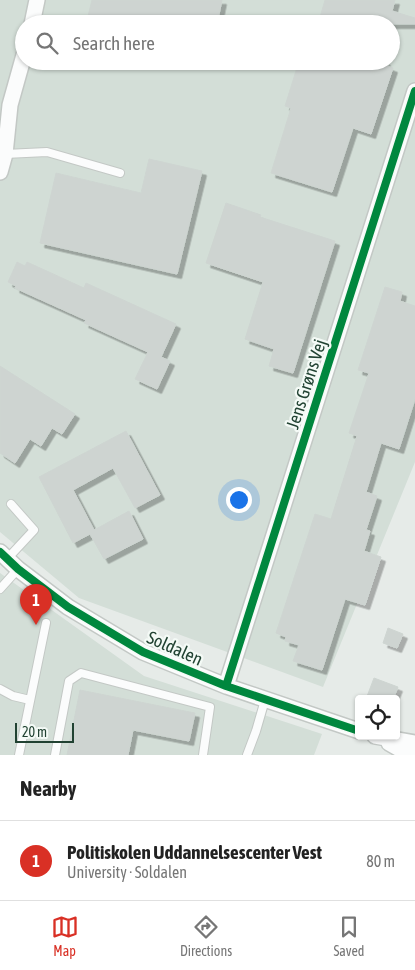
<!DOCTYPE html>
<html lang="en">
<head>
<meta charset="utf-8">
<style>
	:root { --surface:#fff; --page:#f2f2f2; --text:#222; --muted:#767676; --line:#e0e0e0; --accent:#d93025 }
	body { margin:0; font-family:"Asap Condensed",sans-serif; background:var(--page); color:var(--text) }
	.controls { position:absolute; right:15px; bottom:15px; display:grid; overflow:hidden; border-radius:5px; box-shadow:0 1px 4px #0004 }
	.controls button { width:45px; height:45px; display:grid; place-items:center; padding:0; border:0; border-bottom:1px solid var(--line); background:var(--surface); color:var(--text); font:25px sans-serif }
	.scale { position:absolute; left:15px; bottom:12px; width:59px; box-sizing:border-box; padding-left:5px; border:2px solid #214232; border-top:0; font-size:14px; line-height:18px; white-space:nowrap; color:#214232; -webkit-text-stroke:4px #f4faf6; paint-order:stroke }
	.you { position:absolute; left:238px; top:499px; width:18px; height:18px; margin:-12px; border:4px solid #fff; border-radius:50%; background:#1a73e8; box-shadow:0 0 0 8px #1a73e833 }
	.badge { display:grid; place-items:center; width:32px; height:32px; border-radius:50%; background:var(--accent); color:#fff; font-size:16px; font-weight:700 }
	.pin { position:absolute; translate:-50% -41px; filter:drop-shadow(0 1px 2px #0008) }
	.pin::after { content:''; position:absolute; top:26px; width:18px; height:15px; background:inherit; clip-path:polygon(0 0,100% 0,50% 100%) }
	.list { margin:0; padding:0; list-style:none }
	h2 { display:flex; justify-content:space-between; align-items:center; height:65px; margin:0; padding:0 20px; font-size:21px }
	h2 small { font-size:16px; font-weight:400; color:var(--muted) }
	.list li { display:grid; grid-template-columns:32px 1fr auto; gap:15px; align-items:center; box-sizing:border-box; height:80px; padding:0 20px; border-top:1px solid var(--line) }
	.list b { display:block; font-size:19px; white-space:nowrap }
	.list p { margin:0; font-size:16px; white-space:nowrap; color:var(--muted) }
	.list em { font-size:16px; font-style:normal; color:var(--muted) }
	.icon { flex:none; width:28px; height:28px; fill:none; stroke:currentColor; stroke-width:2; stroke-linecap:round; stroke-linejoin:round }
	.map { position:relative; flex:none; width:415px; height:755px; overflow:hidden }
	.search { position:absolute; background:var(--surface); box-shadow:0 1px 4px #0004; left:15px; right:15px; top:15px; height:55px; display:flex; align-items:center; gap:12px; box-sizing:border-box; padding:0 18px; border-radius:28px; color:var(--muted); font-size:19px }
	.sheet { height:145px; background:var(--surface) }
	nav { display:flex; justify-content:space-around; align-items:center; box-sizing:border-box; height:70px; border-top:1px solid var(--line); background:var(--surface); font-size:14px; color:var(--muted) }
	nav a { display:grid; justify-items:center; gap:2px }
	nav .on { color:var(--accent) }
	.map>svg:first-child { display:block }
	.built { fill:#d3ded7; fill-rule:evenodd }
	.building { fill:#ced4d1; stroke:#ced5d1; filter:url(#shadow) }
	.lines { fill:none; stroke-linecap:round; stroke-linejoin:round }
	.lane-casing { stroke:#c3c8c5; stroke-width:10 }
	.street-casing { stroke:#c3c8c5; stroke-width:18 }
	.lane { stroke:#fbfcfc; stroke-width:8 }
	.street { stroke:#fbfcfc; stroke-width:15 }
	.cycleway-casing { stroke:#f4faf6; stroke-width:11 }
	.cycleway { stroke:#00873e; stroke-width:8 }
	.labels { text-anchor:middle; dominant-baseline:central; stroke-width:4.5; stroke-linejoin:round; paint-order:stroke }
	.street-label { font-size:18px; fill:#214232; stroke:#f4faf6 }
</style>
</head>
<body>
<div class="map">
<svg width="415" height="755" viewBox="0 0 415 755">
	<defs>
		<filter id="shadow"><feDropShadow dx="4.5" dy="4.5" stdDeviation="0" flood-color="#0004"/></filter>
	</defs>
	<rect width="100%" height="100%" fill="#e6ebe8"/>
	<!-- built -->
	<path class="built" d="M0,0h415v462l-92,225 -244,-89 -79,-66zM24,24h367v37h-367z
		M0,573l144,103 178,58 -8,21h-314z"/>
	<!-- building -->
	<path class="building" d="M92,0h130l-5,24h-131z
		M325,0h70l-3,11 23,7v6h-97z
		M299,61h87l-1,4 8,3 -22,66 -18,-6 -21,64 -61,-19 20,-65 -6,-2z
		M149,159l53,12 -25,103 -137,-31 16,-70 85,20z
		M226,203l35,12 -1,2 75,24 -42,132 -24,-7 5,-17 -29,-10 18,-57 -57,-19z
		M17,262l8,4 2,-4 57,26 2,-5 90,41 -15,33 9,4 -13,28 -22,-10 13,-27 -64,-29 2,-3 -71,-32 1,-2 -8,-4z
		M385,287l17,5 -2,9 15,5v93l-16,50 -18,-6 -15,49 11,4 -11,34 4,1 -6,20 17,6 -16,48 -20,-6 -23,71 -29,-9 6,-16 -14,-4 1,-4 -10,-4 39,-119 16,5 26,-83 -8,-3 20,-60 -11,-3z
		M0,366l75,48 -13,20 -10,-6 -11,18 -11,-7 -15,24 -15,-10z
		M126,431l34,64 -25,13 -22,-40 -40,22 21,40 35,-19 14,28 -39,20 -14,-25 -17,9 -34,-66z
		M388,628l15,6 -6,14 -14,-5z
		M374,678l24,9 -5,12h-27z
		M80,690l115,23 -6,28 -56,-11 -5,25h-61z"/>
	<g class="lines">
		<!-- lane casing -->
		<g class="lane-casing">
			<path id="lane" d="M5,154l42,-2 73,21
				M7,559l27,-29 -23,-26
				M0,589l18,-20
				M0,689l13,7 17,4
				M19,755l27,-132
				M55,755l14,-74 12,-8 129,34 -7,48
				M247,755l9,-24 9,-31"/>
		</g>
		<!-- street casing -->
		<g class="street-casing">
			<path id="street" d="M32,24l5,-24
				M0,172l5,-18 5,-49 14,-50
				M0,552l18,17 50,38 75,45 83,34 133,45
				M226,686l189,-595
				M375,736l40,7
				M389,743l21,12"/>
		</g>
		<!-- lane -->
		<use href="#lane" class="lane"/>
		<!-- street -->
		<use href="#street" class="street"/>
		<!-- cycleway casing -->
		<g class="cycleway-casing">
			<path id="cycleway" d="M0,552l18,17 50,38 75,45 83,34 133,45
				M226,686l189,-595"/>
		</g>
		<!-- cycleway -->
		<use href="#cycleway" class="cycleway"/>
	</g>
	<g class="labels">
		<!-- street labels -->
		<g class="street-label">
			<text transform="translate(306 384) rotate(-72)">Jens Grøns Vej</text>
			<text transform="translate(175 648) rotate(24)">Soldalen</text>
		</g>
	</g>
</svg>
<div class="controls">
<button><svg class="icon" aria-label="locate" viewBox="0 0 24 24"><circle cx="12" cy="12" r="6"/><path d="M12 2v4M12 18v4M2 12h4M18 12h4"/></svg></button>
</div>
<div class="scale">20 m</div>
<div class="you"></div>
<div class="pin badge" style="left:36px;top:625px">1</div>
<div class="search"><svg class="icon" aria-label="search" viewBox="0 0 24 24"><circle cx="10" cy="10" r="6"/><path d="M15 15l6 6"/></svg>Search here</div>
</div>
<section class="sheet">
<h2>Nearby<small></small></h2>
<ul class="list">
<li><span class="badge">1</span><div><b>Politiskolen Uddannelsescenter Vest</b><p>University · Soldalen</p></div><em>80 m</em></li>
</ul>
</section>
<nav>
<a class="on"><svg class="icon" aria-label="map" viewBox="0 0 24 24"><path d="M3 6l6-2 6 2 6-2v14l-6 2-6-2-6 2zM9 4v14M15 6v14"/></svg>Map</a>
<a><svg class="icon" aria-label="directions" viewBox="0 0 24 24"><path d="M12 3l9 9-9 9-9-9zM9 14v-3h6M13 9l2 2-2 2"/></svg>Directions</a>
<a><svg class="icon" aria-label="saved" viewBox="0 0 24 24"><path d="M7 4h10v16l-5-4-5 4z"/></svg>Saved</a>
</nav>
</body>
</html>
